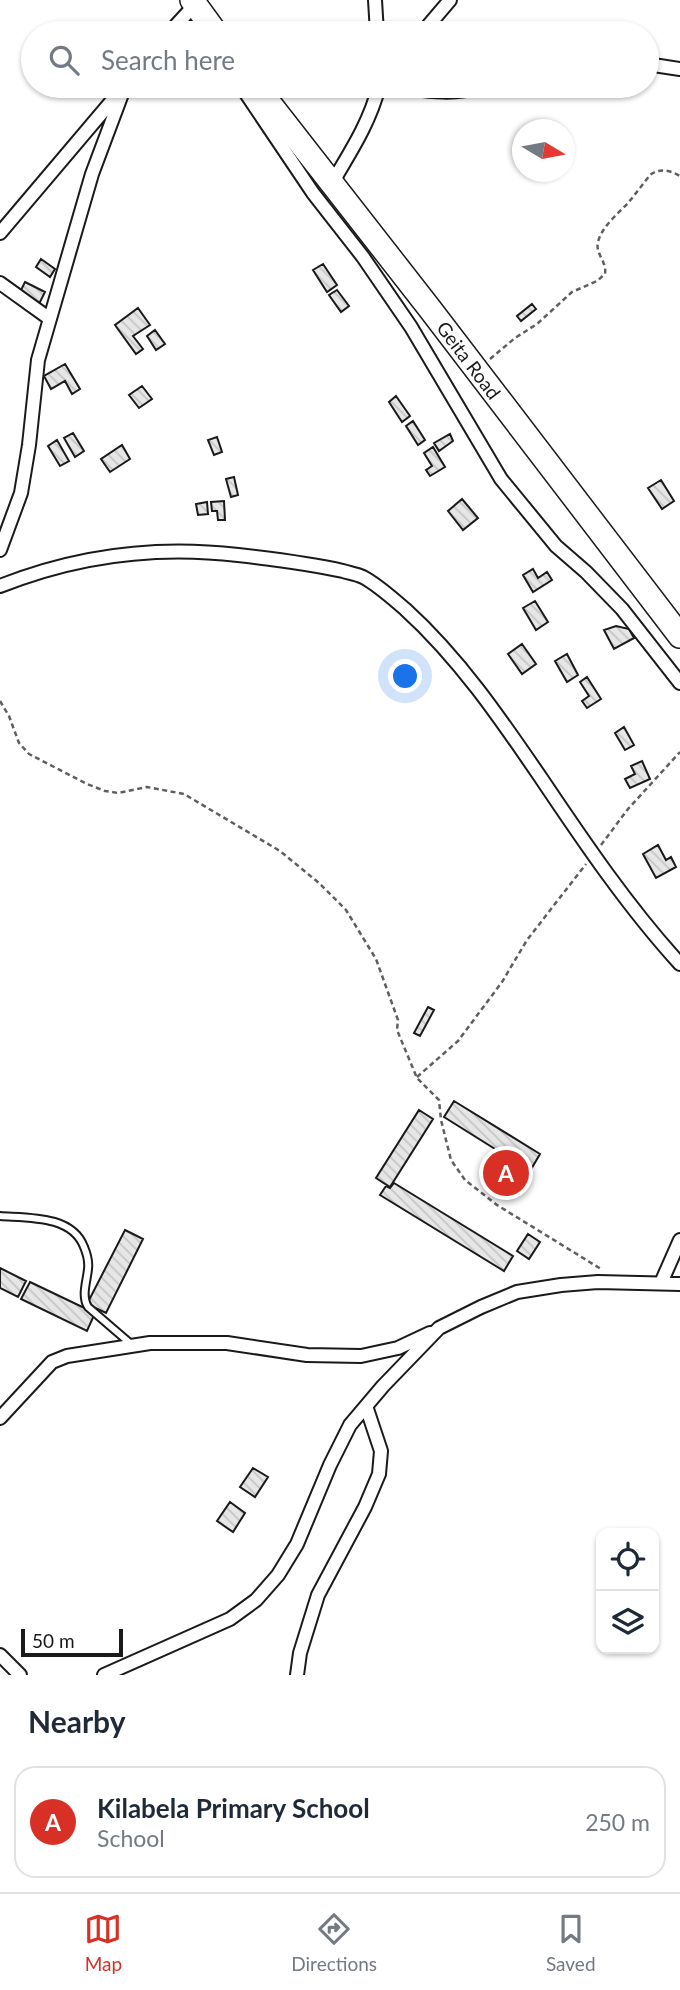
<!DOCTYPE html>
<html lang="en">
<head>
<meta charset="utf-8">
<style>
	:root { --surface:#fff; --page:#f6f6f7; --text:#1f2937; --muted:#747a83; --line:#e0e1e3; --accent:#d93025 }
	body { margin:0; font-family:Lato,sans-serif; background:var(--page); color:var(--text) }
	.controls { position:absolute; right:21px; bottom:21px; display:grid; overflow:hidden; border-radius:14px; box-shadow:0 2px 5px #0004 }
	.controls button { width:63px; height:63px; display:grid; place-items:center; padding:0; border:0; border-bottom:2px solid var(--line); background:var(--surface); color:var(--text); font:35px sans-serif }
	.compass { position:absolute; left:512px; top:119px; width:63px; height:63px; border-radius:50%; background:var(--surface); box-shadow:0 2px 5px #0004; rotate:100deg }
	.scale { position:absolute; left:21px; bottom:18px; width:102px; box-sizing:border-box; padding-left:7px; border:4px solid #1a1a1a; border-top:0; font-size:19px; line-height:24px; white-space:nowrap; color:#1a1a1a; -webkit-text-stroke:5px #fff; paint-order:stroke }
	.you { position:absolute; left:406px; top:677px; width:24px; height:24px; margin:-18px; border:5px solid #fff; border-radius:50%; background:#1a73e8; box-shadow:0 0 0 10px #1a73e833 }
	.badge { display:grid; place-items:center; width:46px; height:46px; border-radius:50%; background:var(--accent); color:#fff; font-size:23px; font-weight:700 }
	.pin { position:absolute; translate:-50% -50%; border:4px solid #fff; box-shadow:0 2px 7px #0006 }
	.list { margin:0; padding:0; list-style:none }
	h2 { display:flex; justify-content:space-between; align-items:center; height:91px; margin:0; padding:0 28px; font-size:30px }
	h2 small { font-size:23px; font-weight:400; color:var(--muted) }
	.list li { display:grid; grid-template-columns:46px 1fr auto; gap:21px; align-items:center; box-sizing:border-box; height:112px; margin:0 14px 14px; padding:0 14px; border:2px solid var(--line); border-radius:21px }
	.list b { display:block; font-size:26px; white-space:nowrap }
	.list p { margin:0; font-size:23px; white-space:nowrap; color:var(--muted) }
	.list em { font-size:23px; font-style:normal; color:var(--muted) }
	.icon { flex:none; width:38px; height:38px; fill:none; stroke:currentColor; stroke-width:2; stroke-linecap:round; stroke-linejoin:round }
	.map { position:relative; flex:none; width:680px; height:1675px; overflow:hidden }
	.search { position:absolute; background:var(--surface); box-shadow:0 2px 5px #0004; left:21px; right:21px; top:21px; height:77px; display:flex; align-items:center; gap:18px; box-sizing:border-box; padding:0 24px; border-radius:38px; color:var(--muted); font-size:26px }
	.sheet { height:217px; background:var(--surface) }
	nav { display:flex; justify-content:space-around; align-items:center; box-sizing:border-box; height:98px; border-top:2px solid var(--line); background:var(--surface); font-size:19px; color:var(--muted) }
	nav a { display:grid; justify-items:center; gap:4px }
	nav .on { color:var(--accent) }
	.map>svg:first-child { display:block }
	.building { fill:url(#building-back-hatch); stroke:#1a1a1a; stroke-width:2 }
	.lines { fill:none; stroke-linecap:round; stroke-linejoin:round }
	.lane-casing { stroke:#1a1a1a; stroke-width:10 }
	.street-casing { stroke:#1a1a1a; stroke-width:16 }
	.highway-casing { stroke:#1a1a1a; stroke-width:26 }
	.path { stroke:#5f5f5f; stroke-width:2.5; stroke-dasharray:5 3.5; stroke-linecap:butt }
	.lane { stroke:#fff; stroke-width:6 }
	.street { stroke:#fff; stroke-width:12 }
	.highway { stroke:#fff; stroke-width:23 }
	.labels { text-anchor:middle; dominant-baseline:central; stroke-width:5; stroke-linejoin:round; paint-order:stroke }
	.street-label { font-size:19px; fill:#1a1a1a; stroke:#fff }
</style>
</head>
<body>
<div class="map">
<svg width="680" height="1675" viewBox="0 0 680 1675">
	<defs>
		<pattern id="building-back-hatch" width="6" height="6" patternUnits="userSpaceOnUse" patternTransform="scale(1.75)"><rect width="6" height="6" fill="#e6e6e6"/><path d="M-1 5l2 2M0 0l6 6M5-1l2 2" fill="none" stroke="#c5c5c5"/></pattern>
	</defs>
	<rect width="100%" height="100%" fill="#fff"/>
	<!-- building -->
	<path class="building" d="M41,259l14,10 -5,8 -14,-10z
		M323,264l14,21 -10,7 -14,-22z
		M25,282l20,10 -6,12 -20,-10z
		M337,290l12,16 -8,6 -12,-17z
		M532,304l4,5 -15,12 -4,-5z
		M138,308l12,17 -17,11 10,13 -7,5 -21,-29z
		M155,330l10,14 -9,6 -9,-14z
		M65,364l15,25 -8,5 -7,-13 -14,8 -7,-13z
		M142,386l10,13 -13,9 -10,-13z
		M396,396l14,20 -8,6 -13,-20z
		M413,421l12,19 -7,5 -12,-19z
		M73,433l11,18 -9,6 -11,-19z
		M450,434l3,7 -14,10 -5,-8z
		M217,437l5,15 -8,3 -6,-15z
		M57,440l12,21 -9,5 -12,-20z
		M122,445l8,14 -20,13 -9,-13z
		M433,447l12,20 -15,9 -4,-6 6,-4 -8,-13z
		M234,477l4,18 -7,2 -5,-18z
		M661,480l13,21 -12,8 -14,-21z
		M462,499l16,19 -15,12 -15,-19z
		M224,501l1,19h-7l-1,-9h-5l-1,-9z
		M207,502l1,12 -10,1 -2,-11z
		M533,569l5,9 9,-6 5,8 -19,12 -10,-17z
		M535,601l13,21 -12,8 -13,-22z
		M616,626l13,3 5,9 -20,11 -10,-19z
		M522,644l14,20 -14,10 -14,-20z
		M567,654l11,21 -11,7 -12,-21z
		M587,677l14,22 -14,9 -5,-7 7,-5 -9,-14z
		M624,727l10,18 -9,5 -10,-17z
		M642,761l8,18 -20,9 -5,-9 10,-5 -4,-8z
		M658,845l8,15 5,-3 5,10 -20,11 -13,-24z
		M428,1007l6,3 -14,26 -6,-3z
		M454,1101l86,53 -10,17 -86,-54z
		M419,1110l14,9 -43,68 -14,-9z
		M394,1183l119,73 -9,15 -124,-76 6,-9 4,2z
		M125,1230l18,9 -37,74 -19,-9z
		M528,1234l12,8 -11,17 -12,-8z
		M0,1268l26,13 -8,16 -18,-9z
		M30,1282l65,31 -8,18 -66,-32z
		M253,1468l15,9 -13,20 -15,-10z
		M230,1502l15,11 -12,19 -16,-11z"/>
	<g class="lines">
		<!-- lane casing -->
		<g class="lane-casing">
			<path id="lane" d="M0,1216c28,2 72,-1 84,31 3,7 5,14 4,22 -1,12 -7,27 0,38l43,37"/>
		</g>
		<!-- street casing -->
		<g class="street-casing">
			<path id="street" d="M375,0l2,33
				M169,33l22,-24
				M422,33l28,-33
				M647,64l33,5
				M241,86l72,107 50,64 48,70 90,152 55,67 30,26 36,37 58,74
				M392,86c27,3 60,11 87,0
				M332,183c19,-32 38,-61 47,-97
				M0,233l122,-144
				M0,283l50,36
				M0,550l21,-57 8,-48 9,-85 54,-186 33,-88
				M0,586c78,-31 155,-41 238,-31 35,4 70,8 105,16 6,2 14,3 20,6 15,8 29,21 42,32 54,49 95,109 136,169 43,64 87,129 139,186
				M661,1283l19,-43
				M0,1418l52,-56 15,-6 83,-13h77l80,12 54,1 37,-8 32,-15
				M0,1655l20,20
				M104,1675l126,-56 26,-19 22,-25 19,-31 33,-79 20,-40 33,-39 56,-58 42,-21 36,-15 44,-7 37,-3 82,2
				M297,1675l3,-22 18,-58 47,-88 14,-33 2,-23 -15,-45"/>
		</g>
		<!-- highway casing -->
		<g class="highway-casing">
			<path id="highway" d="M192,0l24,33
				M256,86l174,223 250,327"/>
		</g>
		<!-- path -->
		<path class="path" d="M490,359l25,-21 22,-14 35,-32 25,-11 8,-7c2,-13 -10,-20 -7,-32 4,-16 20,-28 31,-40 7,-9 14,-18 21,-27 9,-7 20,-5 30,1
			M0,701l9,15 10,27 10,11 58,30 18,7 13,2 29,-6 37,7 96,57 39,32 27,27 30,49 22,61 -1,10 20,48 22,22 2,20 10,40 14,20 32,25 104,64
			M601,845l27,-36 52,-57
			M417,1077l41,-36 44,-59 25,-42 59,-76"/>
		<!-- lane -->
		<use href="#lane" class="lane"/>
		<!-- street -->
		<use href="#street" class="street"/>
		<!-- highway -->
		<use href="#highway" class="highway"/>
	</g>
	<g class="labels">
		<!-- street labels -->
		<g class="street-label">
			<text transform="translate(469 360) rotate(53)">Geita Road</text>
		</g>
	</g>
</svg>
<div class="controls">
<button><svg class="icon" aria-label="locate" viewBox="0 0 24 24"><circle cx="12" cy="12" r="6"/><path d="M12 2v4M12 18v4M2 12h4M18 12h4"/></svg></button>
<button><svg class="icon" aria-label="layers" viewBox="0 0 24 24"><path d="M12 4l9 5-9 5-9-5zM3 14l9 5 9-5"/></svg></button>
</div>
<svg class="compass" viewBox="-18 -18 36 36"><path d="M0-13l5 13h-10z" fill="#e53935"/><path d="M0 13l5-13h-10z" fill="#747a83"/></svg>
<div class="scale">50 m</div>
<div class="you"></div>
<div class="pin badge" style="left:506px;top:1173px">A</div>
<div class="search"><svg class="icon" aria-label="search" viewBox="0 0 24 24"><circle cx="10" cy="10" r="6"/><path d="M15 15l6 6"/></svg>Search here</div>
</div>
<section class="sheet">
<h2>Nearby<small></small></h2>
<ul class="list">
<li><span class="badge">A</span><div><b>Kilabela Primary School</b><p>School</p></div><em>250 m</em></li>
</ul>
</section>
<nav>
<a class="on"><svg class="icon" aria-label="map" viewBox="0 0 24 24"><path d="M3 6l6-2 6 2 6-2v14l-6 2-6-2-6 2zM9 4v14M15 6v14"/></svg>Map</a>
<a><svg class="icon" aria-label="directions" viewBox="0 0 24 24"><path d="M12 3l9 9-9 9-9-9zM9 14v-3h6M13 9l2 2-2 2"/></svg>Directions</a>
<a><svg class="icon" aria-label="saved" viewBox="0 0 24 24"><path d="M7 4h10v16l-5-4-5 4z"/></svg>Saved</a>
</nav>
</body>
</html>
